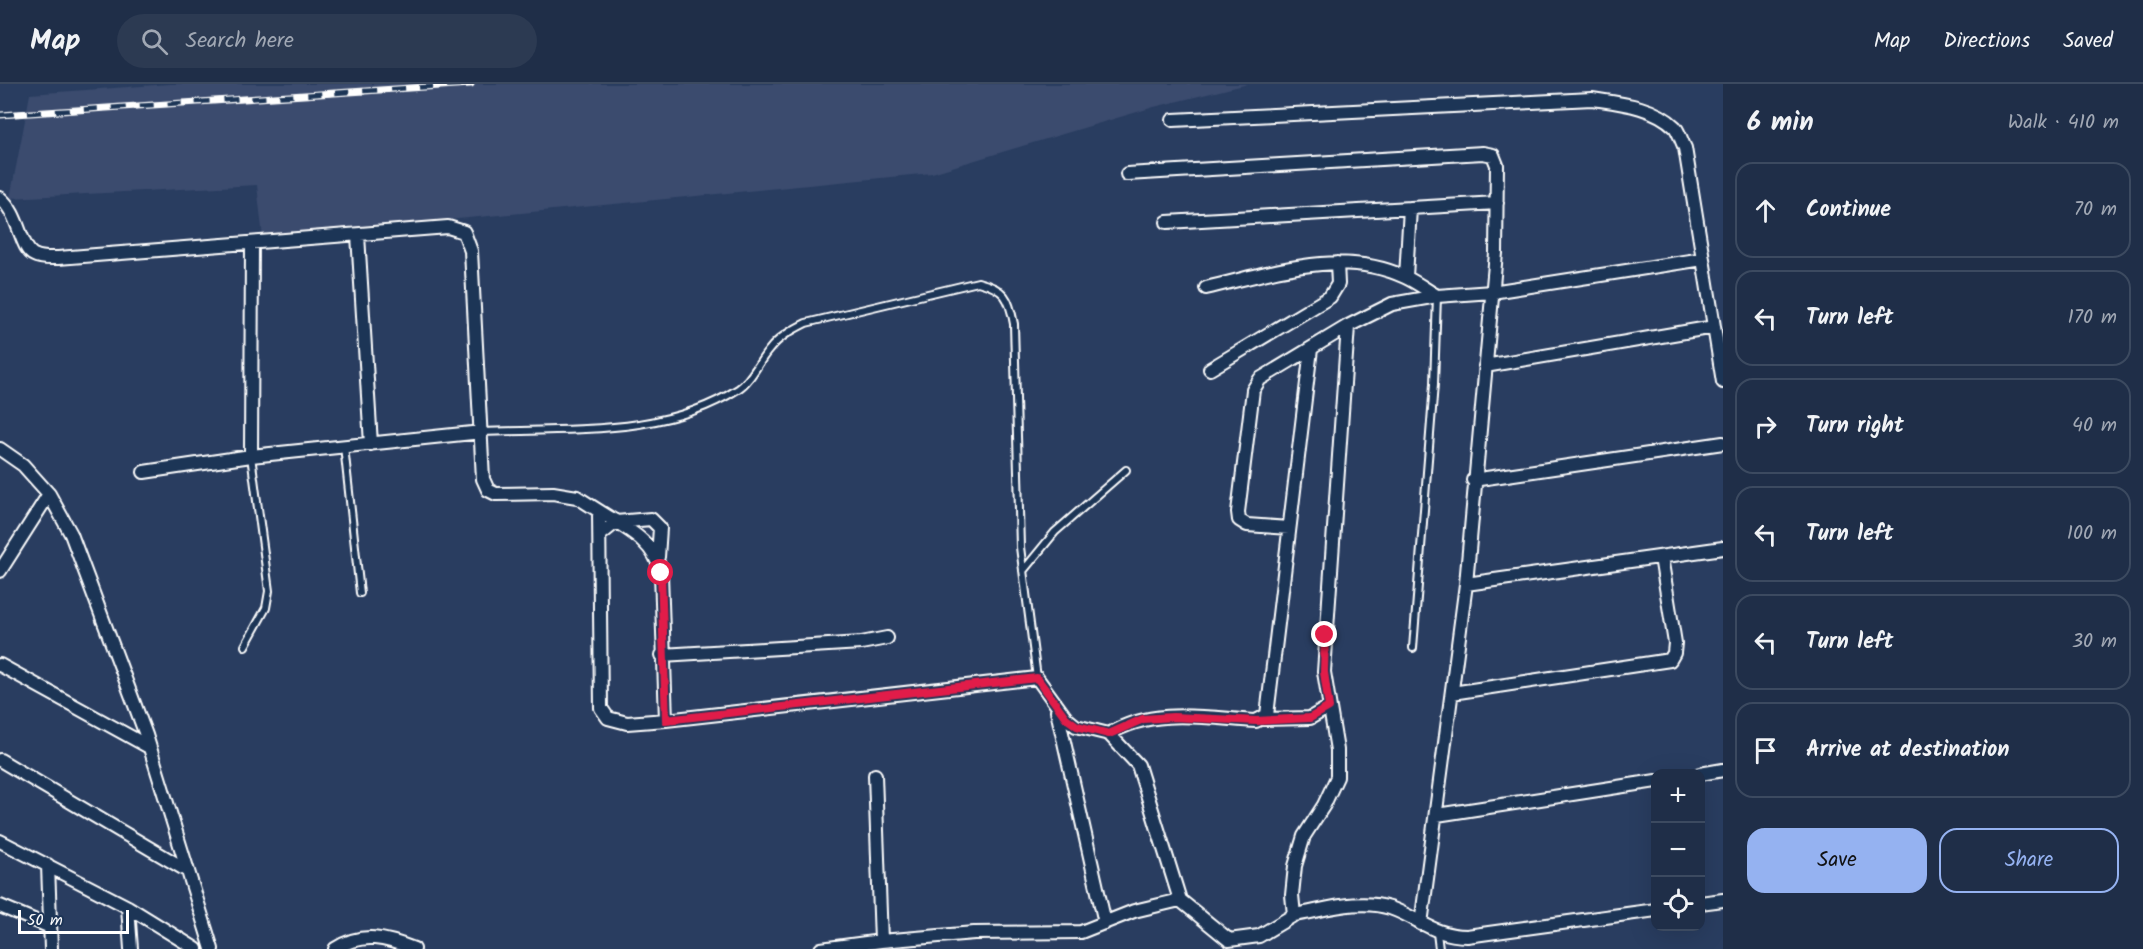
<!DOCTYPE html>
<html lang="en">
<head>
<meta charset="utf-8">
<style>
	:root { --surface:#1f2e48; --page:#2c3a52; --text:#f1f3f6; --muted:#a1a8b4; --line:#3c4a60; --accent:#95b2f1 }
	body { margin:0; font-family:Kalam,sans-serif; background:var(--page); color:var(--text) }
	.controls { position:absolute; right:18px; bottom:18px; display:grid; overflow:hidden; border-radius:12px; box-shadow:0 6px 24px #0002 }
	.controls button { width:54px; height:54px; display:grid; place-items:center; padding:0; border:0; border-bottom:2px solid var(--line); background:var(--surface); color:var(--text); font:30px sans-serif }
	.scale { position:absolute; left:18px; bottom:15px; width:111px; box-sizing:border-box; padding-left:6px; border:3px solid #fff; border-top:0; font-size:16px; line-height:21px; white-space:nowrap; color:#fff; -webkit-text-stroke:4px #1d3557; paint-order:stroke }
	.stop { position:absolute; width:18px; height:18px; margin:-14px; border:4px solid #e11d48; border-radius:50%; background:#fff }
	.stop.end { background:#e11d48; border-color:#fff; box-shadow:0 2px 6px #0008 }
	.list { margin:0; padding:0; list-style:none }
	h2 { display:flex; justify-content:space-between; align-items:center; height:78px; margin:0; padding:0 24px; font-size:26px }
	h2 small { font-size:20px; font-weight:400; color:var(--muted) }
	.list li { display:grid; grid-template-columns:39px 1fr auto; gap:18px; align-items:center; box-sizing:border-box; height:96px; margin:0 12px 12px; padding:0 12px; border:2px solid var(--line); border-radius:18px }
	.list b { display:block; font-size:22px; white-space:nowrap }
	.list em { font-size:20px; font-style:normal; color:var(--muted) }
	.actions { display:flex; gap:12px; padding:18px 24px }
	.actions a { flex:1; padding:14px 0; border:2px solid var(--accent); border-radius:18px; text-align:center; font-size:21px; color:var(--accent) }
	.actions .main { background:var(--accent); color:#111 }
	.icon { flex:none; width:33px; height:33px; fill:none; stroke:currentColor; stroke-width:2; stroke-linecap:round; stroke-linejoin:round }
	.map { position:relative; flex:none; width:1723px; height:865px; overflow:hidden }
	header { display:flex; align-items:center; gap:36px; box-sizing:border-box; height:84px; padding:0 30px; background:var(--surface); border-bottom:2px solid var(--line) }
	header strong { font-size:28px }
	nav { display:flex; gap:33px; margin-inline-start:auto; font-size:21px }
	.search { width:420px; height:54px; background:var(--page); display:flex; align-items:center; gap:15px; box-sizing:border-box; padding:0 21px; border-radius:33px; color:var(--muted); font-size:22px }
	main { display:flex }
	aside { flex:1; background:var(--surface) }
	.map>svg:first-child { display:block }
	.built { fill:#3b4b6e }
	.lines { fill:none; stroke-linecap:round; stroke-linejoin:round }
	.service-casing { stroke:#fff; stroke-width:10 }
	.minor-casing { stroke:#fff; stroke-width:16 }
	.service { stroke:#1d3557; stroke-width:6 }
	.minor { stroke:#1d3557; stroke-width:12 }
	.rail-casing { stroke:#fff; stroke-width:7 }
	.rail { stroke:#1d3557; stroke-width:4.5; stroke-dasharray:14; stroke-linecap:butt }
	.route { stroke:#e11d48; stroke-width:8 }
</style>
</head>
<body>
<header>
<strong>Map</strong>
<div class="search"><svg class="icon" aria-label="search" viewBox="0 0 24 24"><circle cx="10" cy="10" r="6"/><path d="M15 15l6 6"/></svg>Search here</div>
<nav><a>Map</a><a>Directions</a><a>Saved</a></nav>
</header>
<main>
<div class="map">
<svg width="1723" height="865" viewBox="0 0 1723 865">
	<rect width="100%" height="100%" fill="#293d60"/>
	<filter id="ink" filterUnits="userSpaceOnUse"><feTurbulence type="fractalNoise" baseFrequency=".0167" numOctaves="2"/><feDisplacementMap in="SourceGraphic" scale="12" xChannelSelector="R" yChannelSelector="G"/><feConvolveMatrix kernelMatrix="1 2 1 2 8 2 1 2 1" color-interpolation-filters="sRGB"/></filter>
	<g filter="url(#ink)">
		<!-- built -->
		<path class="built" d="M170,0h1078l-94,23 -222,66 -669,65 -6,-53 -247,13 20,-104z"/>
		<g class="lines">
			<!-- service casing -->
			<g class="service-casing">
				<path id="service" d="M482,348c84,-4 183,5 256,-43 13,-8 21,-28 31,-39 10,-13 23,-20 37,-27l172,-41c27,7 31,15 36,42l6,223 17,131
					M344,362l16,147
					M1023,487l32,-39 71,-62
					M245,562l21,-38 3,-17 -18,-135
					M1413,564l21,-264 3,-88
					M1437,849l2,16"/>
			</g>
			<!-- minor casing -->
			<g class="minor-casing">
				<path id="minor" d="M1173,36l419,-21c27,4 62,7 83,28 4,5 7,15 10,21l38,234
					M1127,90l356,-21 10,2 4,10 -1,88 -30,331 -45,340
					M0,114c20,16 20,51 34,57 7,4 17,3 24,3l390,-31 16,5 7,19 12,228 5,11 8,4 57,-1 24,4 22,14 2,197 7,10 19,5 39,-3 371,-42 29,40 10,8 33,8 29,31 42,135 -46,11 -53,21 -107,1 -93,8 -60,8
					M1167,138l330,-19
					M358,151l13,209
					M1406,193l4,-69
					M1206,204c65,-15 134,-41 199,-11 11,5 22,13 32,19
					M1485,282l229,-39
					M1210,285l120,-72 8,-13 -1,-21
					M0,365l23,16 26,29 22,40 75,201 66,214
					M251,372l1,-211
					M144,388l107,-16 231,-24
					M1473,396l250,-37
					M599,427c26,17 56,30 62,62l5,147
					M1289,444l-42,-3 -8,-5 -1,-8 15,-122 7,-11 88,-53
					M600,451l16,-13 35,-3 9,9 -2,29
					M0,487l49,-77
					M1466,500l257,-36
					M662,571l199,-12 26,-5
					M0,581l149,82
					M1452,609l218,-33 4,-7 1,-10 -14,-86
					M1057,627l48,212
					M1263,635l47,-1 19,-11
					M1109,650c43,-27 98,-16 147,-13l11,-6 44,-366
					M0,676l188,111
					M1700,690l23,-4
					M875,691l6,166
					M1437,731l219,-34
					M0,757l128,66 68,42
					M48,781l3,84
					M1180,816l49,40 30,-4 35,-21
					M1700,819l23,-3
					M0,822l48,20
					M128,823l3,42
					M1656,826l-189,26c-33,0 -48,-18 -77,-28 -31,-10 -65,2 -96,7l-2,-20 3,-29 9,-30 20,-31 13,-28v-27l-13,-78 24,-346 44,-22 45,-8 55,-4 211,-33
					M335,865c27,-18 52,-11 79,0"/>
			</g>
			<!-- service -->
			<use href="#service" class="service"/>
			<!-- minor -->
			<use href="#minor" class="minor"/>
			<!-- rail casing -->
			<g class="rail-casing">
				<path id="rail" d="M0,31l471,-31"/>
			</g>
			<!-- rail -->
			<use href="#rail" class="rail"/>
		</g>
	</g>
	<g class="lines" filter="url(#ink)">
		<!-- route -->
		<path class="route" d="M661,489l5,147 371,-42 29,40 11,8 32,8 34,-15 30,-2 83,4 54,-3 19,-11 -5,-35 1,-37"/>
	</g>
</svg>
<div class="controls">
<button>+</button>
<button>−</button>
<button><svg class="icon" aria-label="locate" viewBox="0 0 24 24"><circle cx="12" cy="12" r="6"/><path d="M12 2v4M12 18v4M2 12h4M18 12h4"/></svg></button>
</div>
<div class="scale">50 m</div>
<div class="stop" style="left:661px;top:489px"></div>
<div class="stop end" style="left:1325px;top:551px"></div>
</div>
<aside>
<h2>6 min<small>Walk · 410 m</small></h2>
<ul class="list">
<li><svg class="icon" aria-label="ahead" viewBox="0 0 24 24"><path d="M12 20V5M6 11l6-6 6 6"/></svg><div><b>Continue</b></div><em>70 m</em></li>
<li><svg class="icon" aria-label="left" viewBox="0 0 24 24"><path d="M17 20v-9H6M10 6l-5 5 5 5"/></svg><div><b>Turn left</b></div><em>170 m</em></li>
<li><svg class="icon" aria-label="right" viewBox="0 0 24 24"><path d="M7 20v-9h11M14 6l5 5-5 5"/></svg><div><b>Turn right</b></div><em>40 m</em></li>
<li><svg class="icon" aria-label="left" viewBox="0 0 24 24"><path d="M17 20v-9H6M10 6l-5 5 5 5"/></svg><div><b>Turn left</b></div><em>100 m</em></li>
<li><svg class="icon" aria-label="left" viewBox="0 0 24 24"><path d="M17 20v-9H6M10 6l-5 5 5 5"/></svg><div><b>Turn left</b></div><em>30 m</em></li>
<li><svg class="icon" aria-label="arrive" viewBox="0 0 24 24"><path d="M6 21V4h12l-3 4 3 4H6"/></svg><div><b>Arrive at destination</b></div></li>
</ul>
<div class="actions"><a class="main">Save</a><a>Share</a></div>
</aside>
</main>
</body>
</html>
